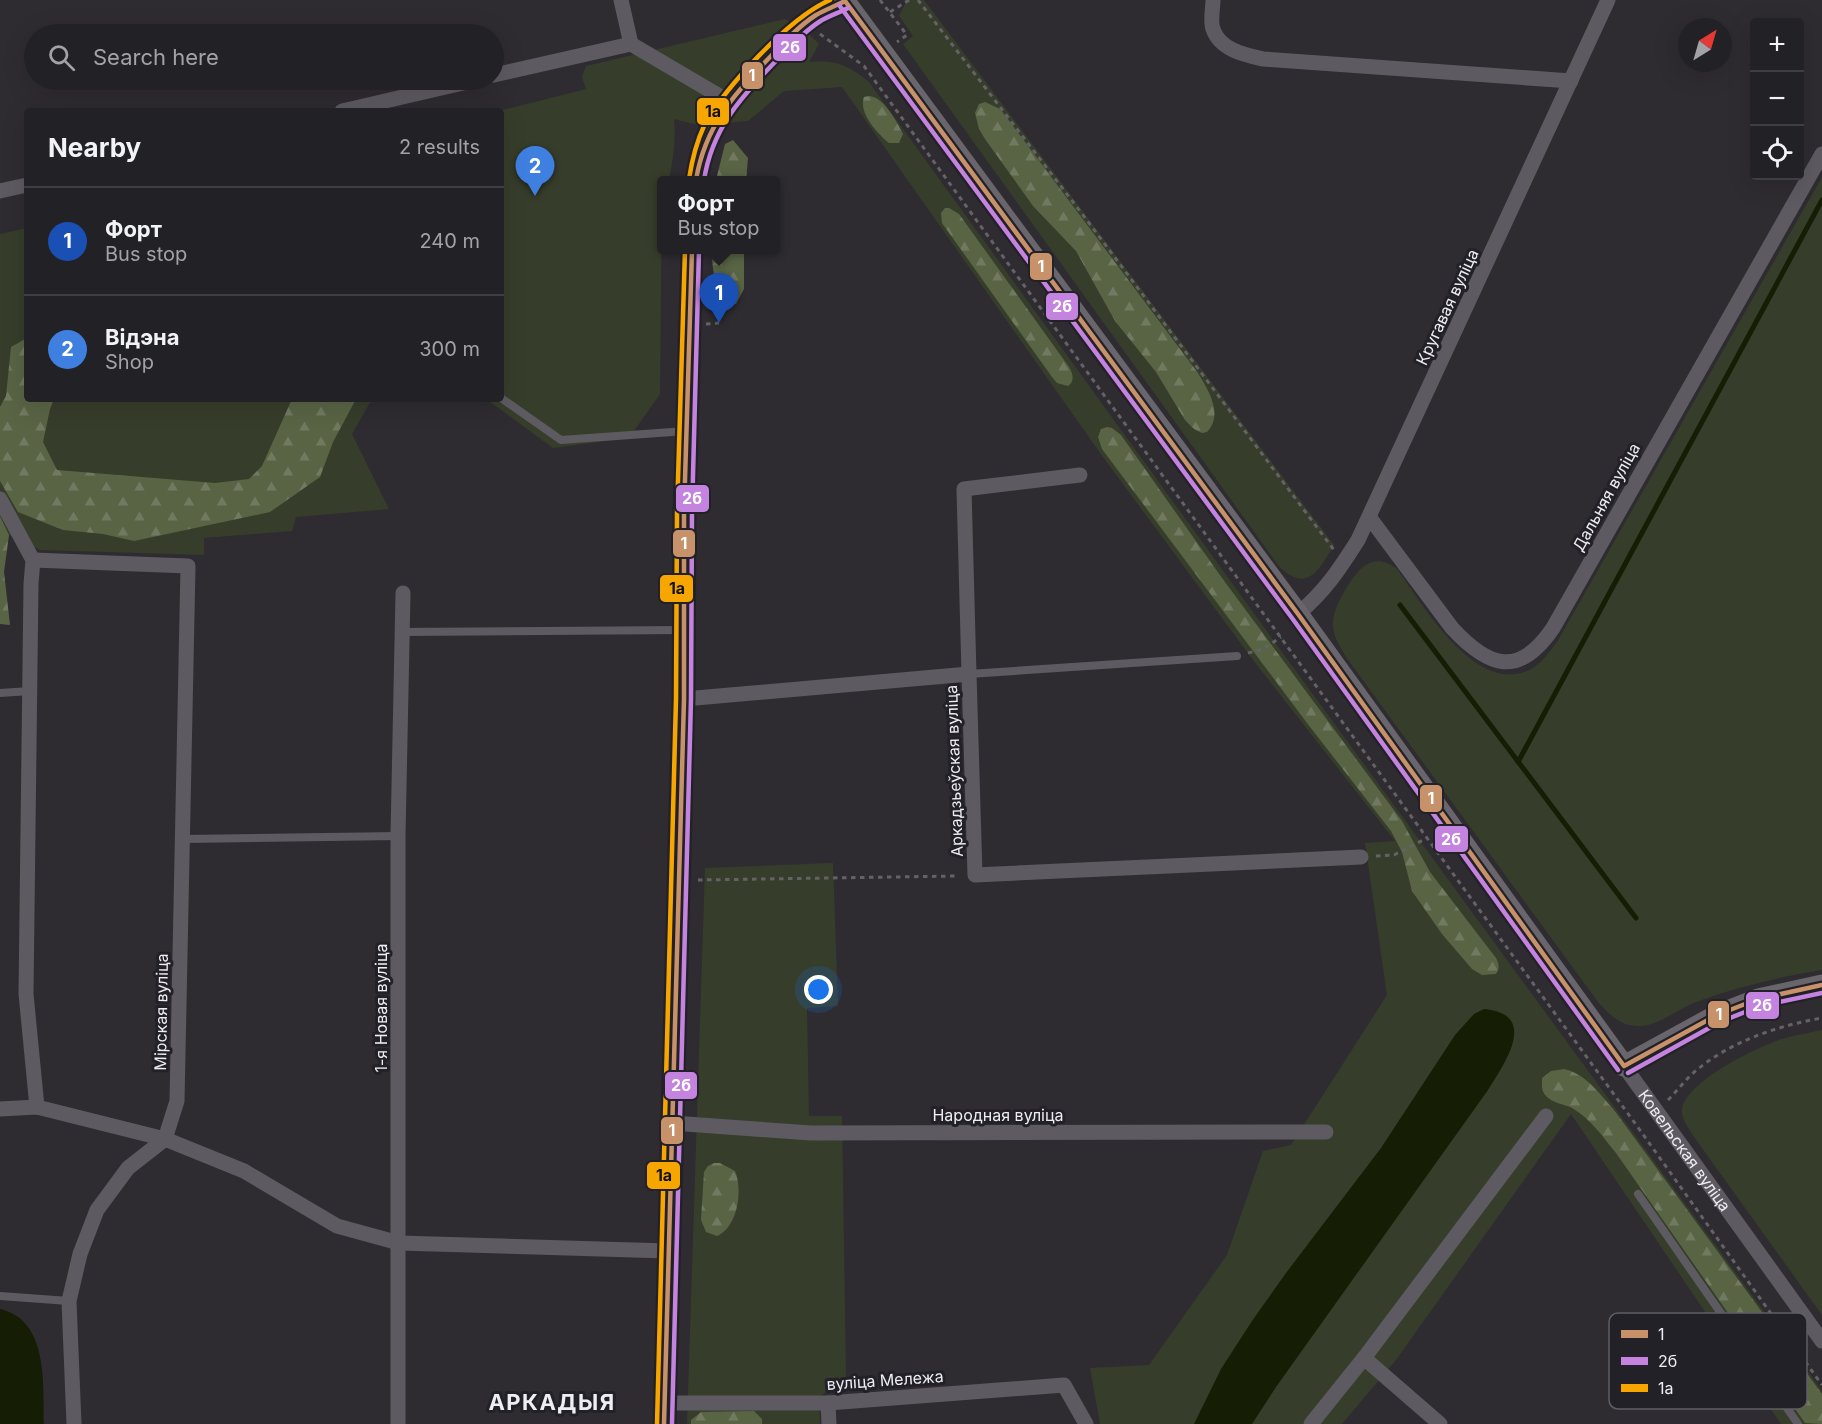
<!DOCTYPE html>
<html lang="en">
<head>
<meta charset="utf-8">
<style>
	:root { --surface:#222125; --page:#2e2e32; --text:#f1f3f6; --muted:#a2a3a7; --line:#3f3e42; --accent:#ea580c }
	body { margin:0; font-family:Inter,sans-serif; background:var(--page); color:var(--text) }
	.controls { position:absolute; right:18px; top:18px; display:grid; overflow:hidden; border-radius:6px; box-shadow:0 6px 24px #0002 }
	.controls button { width:54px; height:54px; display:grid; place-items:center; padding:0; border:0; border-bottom:2px solid var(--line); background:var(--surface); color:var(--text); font:30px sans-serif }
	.compass { position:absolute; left:1678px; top:18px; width:54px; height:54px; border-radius:50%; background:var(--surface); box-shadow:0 6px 24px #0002; rotate:37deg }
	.you { position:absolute; left:819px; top:990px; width:21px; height:21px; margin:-15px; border:4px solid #fff; border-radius:50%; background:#1a73e8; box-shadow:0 0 0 9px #1a73e833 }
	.badge { display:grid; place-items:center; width:39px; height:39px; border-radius:50%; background:var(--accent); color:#fff; font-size:20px; font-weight:700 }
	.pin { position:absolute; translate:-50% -50px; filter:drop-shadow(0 2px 3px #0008) }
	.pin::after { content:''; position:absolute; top:32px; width:21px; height:18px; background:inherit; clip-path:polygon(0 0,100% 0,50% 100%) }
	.popup { position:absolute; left:657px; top:176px; width:123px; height:78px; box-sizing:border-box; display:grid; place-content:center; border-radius:6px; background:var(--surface); filter:drop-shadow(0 2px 4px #0005); font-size:20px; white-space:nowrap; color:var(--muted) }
	.popup b { font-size:22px; color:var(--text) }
	.popup::after { content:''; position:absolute; left:50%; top:100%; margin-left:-12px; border:12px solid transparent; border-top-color:var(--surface) }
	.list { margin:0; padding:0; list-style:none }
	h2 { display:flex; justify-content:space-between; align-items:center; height:78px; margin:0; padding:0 24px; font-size:26px }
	h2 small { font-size:20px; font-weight:400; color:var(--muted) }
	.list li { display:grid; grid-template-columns:39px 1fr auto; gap:18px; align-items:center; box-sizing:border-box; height:108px; padding:0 24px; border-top:2px solid var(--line) }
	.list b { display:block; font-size:22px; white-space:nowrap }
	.list p { margin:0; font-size:20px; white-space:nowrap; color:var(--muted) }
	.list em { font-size:20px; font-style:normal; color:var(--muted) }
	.icon { flex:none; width:33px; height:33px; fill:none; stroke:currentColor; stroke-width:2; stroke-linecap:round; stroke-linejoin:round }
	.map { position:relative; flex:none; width:1822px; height:1424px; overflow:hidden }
	.search { position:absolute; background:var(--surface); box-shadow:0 6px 24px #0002; left:24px; top:24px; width:480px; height:66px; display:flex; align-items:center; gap:15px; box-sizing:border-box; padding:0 21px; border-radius:33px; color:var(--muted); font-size:22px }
	.panel { position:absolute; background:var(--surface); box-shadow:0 6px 24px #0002; left:24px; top:108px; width:480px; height:294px; border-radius:6px }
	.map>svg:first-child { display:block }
	.green { fill:#373d2b }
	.forest { fill:url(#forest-firs) }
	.water { fill:#151d04 }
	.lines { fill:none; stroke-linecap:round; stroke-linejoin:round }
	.stream { stroke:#151d04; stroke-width:5 }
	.path { stroke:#646267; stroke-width:3; stroke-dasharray:4.5 4.5; stroke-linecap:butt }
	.service { stroke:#5d5b61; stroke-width:8 }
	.minor { stroke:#5d5b61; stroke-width:15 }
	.tertiary { stroke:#5d5b61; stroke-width:18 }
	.secondary { stroke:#68656c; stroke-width:21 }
	.bus-1-casing { stroke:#232128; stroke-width:9 }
	.bus-2-casing { stroke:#232128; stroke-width:9 }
	.bus-3-casing { stroke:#232128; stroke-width:9 }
	.bus-1 { stroke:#c7916a; stroke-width:4.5 }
	.bus-2 { stroke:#c483df; stroke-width:4.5 }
	.bus-3 { stroke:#f7a600; stroke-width:4.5 }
	.labels { text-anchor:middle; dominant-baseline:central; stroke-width:6; stroke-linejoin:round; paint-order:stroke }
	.street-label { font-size:16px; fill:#eeedf2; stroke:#232128 }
	.district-label { font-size:22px; font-weight:bold; letter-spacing:1.5px; fill:#eeedf2; stroke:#232128 }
	.key { fill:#232128; stroke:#605e65; stroke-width:1.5 }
	.key-label { font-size:16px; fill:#eeedf2 }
	.line-badge { stroke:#232128; stroke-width:2 }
	.badge-label { font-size:16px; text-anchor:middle; font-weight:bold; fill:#fff }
	.pale-badge-label { font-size:16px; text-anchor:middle; font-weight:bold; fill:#111 }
</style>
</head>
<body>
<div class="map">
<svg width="1822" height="1424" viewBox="0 0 1822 1424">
	<defs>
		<pattern id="forest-firs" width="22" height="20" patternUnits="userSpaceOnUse" patternTransform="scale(1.5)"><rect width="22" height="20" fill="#596445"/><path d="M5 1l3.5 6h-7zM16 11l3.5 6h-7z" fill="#717a60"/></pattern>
	</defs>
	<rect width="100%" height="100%" fill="#2e2c31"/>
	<!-- green -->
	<path class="green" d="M907,0h17l410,545c-15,25 -27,50 -56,20l-375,-521 10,-8 -14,-20z
		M785,19l18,9 16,16 -10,18c25,-3 41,4 60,20l405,559 548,750v33h-41l-210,-310 -175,246 -54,64h-242l-10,-56 59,-3 78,-110 36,-104 28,-6 96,-150 -22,-152 30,-2 -139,-177 -156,-211 -258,-366 -58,4 -36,30 -51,4 -23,-6c2,22 -1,40 -5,61h-7l-2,214 -31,44 -76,10 -67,-49h15v-288h-2l87,-22 -4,-12 4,-11z
		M1822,177v793c-43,7 -86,17 -126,32 -18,7 -36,23 -56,24 -19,1 -31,-12 -42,-24l-252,-345c-5,-9 -12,-19 -13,-30 -1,-13 5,-24 11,-35 12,-21 28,-43 53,-23 26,36 80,129 134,100 11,-6 18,-17 26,-27z
		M27,228v171h345l-20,35 37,75 -93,8 -4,14 -88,7v17l-163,-5 -32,-15 -9,-19v-282z
		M833,863l5,143 -31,2 2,108h33l4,261 -27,20 1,27h-133l18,-556z
		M1822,1030v285l-128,-178c-4,-7 -11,-16 -12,-24 -3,-29 77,-67 100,-74 13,-4 27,-6 40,-9z"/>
	<!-- forest -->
	<path class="forest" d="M869,96c15,1 28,26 34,38l-4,9h-10c-11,-9 -31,-30 -25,-46z
		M985,102l15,7 7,9 191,255c10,17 26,41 9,59l-5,1 -8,-4 -9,-9 -29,-48 -41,-51 -39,-70 -43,-45 -48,-67 -6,-10 -4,-16 4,-9z
		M733,140l15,18 -2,22h-30l9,-36z
		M945,208h4l10,6 110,153c4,7 6,14 -1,19l-11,-3 -5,-6 -110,-154 -1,-10z
		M711,250h33v39l-8,15 -7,1c-15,-12 -16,-37 -18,-55z
		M27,338v61h27l-4,10 -7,33 14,28 158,13 34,-4 13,-13 30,-67h64l-23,43 -13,35 -50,35 -136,29 -31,-7 -40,-4 -45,-18 -18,-31v-74l6,-11 5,-49z
		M1107,427l5,1 9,7 101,143 180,243 28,51 66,86c3,6 4,10 0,16l-14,1 -10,-6 -30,-35 -30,-43 -10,-39 -11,-21 -84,-108 -205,-274 -4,-12 3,-8z
		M0,516l9,19 -5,37 6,53 -10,-1z
		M1564,1069c22,5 35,24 50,41l208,284v30l-17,-1 -189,-270c-13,-16 -26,-35 -44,-45 -8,-4 -20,-5 -26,-12 -5,-5 -4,-12 -4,-18l9,-7z
		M714,1163h6l15,8c8,19 3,56 -18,65l-11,-4 -5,-12 3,-48 4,-6z
		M754,1411l8,8v5h-71v-4l10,-8z"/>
	<!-- water -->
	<path class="water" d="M1484,1009c56,5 20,55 4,81l-212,297 -24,37h-58l27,-55 31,-48 34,-48 95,-125 74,-113 19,-21z
		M0,1309c49,11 43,76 44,115h-44z"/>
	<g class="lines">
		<!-- stream -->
		<path class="stream" d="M1400,605l236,313
			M1518,762l304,-562"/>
		<!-- path -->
		<path class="path" d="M880,0l27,35 -10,7
			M918,0l168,219 248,331
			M890,12l19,-12
			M820,34l44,32 773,1060 185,259
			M706,324l13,-1
			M1248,653l15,-4 18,-12
			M1376,856l18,-1 33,-17
			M698,880l260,-4
			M1668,1100c8,-8 15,-17 23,-25 35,-32 85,-49 131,-57"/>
		<!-- service -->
		<path class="service" d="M501,398l60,42 125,-9
			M402,632l281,-2
			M969,674l268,-18
			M0,693l30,-2
			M182,839l216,-3
			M1638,1194l160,230
			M0,1296l69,5"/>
		<!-- minor -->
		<g class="minor">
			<path d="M621,0l10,44"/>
			<path d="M1213,0c0,8 -3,21 0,29 7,21 32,26 50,30l308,22"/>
			<path d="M494,75l137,-31 97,57"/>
			<path d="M342,111l134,-31"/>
			<path d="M0,191l27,-6"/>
			<path d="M0,499l33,61 -2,24 -5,410 11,113"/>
			<path d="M1370,518l82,110c37,40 67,50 101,0l269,-474"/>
			<path d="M33,560l155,6 -11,535 -12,38 -37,29 -31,42 -17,44 -11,47 5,123"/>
			<path d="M1298,614c27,-23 41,-44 60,-74l250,-540"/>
			<path d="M969,674l-5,-185 116,-14"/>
			<path d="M684,699l285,-25 6,201 386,-18"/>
			<path id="s1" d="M1624,1066l198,275"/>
			<path d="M0,1109l37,-2 128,32 79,32 93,55 62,17 269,8"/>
			<path d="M672,1123l139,10 515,-1"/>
			<path d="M1364,1358l76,66"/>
			<path d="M664,1403h164l236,-18 22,39"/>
			<path d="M828,1403l1,21"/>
			<path d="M398,1424v-588l5,-243"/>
			<path d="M1311,1424l53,-66 182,-242"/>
		</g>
		<!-- tertiary -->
		<path class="tertiary" d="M696,180c5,-51 34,-81 68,-117 15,-15 31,-33 48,-45 9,-7 22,-11 33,-17
			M664,1424l20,-725v-186l8,-263"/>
		<!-- secondary -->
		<path class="secondary" d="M844,0l454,614 326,452 93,-51 41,-16 64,-14"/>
		<!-- bus-1 casing -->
		<g class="bus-1-casing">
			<path id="bus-1" d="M845,1l453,613 326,452
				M696,180c9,-54 38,-86 75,-124 14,-15 28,-30 45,-41 9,-5 19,-9 29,-14
				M1624,1066l93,-51 41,-16 64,-14
				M664,1424l20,-725v-186l8,-263"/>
		</g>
		<!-- bus-2 casing -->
		<g class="bus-2-casing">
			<path id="bus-2" d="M839,5l453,613 326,452
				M704,180c8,-50 35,-81 70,-117 14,-14 28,-30 45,-41 9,-6 20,-9 29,-14
				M1628,1073l92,-51 40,-16 62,-13
				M672,1424l19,-725 1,-186 7,-263"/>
		</g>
		<!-- bus-3 casing -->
		<g class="bus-3-casing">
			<path id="bus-3" d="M689,179c3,-19 7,-36 15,-53 21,-39 85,-108 126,-126
				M657,1424l19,-725 1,-186 8,-263"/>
		</g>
		<!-- bus-1 -->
		<use href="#bus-1" class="bus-1"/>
		<!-- bus-2 -->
		<use href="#bus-2" class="bus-2"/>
		<!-- bus-3 -->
		<use href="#bus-3" class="bus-3"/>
	</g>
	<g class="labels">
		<!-- street labels -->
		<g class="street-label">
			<text transform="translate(1447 307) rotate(-65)">Кругавая вуліца</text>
			<text transform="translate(1606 497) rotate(-61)">Дальняя вуліца</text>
			<text transform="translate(954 771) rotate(-92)">Аркадзьеўская вуліца</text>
			<text transform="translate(381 1008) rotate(-90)">1-я Новая вуліца</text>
			<text transform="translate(161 1012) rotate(-89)">Мірская вуліца</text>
			<text x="998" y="1115">Народная вуліца</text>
			<text stroke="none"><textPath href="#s1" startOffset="104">Ковельская вуліца</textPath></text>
			<text transform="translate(885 1380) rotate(-4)">вуліца Мележа</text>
		</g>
		<!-- district labels -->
		<g class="district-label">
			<text x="552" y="1402">АРКАДЫЯ</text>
		</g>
	</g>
	<!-- legend -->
	<rect x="1609" y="1313" width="198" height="96" rx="9" class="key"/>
	<rect x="1621" y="1330" width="27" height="8" fill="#c7916a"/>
	<rect x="1621" y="1357" width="27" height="8" fill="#c483df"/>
	<rect x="1621" y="1384" width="27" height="8" fill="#f7a600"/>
	<g class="key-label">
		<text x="1658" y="1340">1</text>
		<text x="1658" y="1367">2б</text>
		<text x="1658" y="1394">1а</text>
	</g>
	<g class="line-badge">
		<rect x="772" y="33" width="35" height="29" rx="6" fill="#c483df"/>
		<rect x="741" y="61" width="23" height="29" rx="6" fill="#c7916a"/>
		<rect x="696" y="97" width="34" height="29" rx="6" fill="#f7a600"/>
		<rect x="1029" y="252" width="24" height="29" rx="6" fill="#c7916a"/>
		<rect x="1045" y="292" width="34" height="29" rx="6" fill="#c483df"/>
		<rect x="675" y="484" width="35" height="29" rx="6" fill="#c483df"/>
		<rect x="672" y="529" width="24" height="29" rx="6" fill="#c7916a"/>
		<rect x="659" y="574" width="35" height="29" rx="6" fill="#f7a600"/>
		<rect x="1419" y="784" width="24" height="29" rx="6" fill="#c7916a"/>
		<rect x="1434" y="825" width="35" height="28" rx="6" fill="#c483df"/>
		<rect x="1745" y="991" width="35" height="29" rx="6" fill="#c483df"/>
		<rect x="1707" y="1000" width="23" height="29" rx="6" fill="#c7916a"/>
		<rect x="664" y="1071" width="34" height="29" rx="6" fill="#c483df"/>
		<rect x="660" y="1116" width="24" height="29" rx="6" fill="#c7916a"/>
		<rect x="646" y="1161" width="35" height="29" rx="6" fill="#f7a600"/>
	</g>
	<g class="badge-label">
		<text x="790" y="53">2б</text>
		<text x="752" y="81">1</text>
		<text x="1041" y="272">1</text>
		<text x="1062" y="312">2б</text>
		<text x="692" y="504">2б</text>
		<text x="684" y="549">1</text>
		<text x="1431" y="804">1</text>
		<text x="1451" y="845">2б</text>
		<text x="1762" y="1011">2б</text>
		<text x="1719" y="1020">1</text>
		<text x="681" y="1091">2б</text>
		<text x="672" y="1136">1</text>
	</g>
	<g class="pale-badge-label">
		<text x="713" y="117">1а</text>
		<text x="677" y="594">1а</text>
		<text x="664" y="1181">1а</text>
	</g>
</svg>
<div class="controls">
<button>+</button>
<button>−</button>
<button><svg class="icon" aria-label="locate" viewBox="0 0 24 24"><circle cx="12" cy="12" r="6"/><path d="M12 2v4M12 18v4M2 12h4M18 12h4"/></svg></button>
</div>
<svg class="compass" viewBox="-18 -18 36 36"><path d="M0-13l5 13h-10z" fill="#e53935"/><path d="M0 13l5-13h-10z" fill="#a2a3a7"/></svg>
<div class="you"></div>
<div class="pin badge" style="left:719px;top:323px;background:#1a4fb4">1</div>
<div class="popup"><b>Форт</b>Bus stop</div>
<div class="pin badge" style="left:535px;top:196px;background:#3f7fe0">2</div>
<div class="search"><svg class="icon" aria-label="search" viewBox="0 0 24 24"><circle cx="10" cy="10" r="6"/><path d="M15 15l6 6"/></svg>Search here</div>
<section class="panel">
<h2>Nearby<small>2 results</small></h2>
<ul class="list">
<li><span class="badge" style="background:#1a4fb4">1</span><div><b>Форт</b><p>Bus stop</p></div><em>240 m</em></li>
<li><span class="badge" style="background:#3f7fe0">2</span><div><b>Відэна</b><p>Shop</p></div><em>300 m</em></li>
</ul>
</section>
</div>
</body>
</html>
